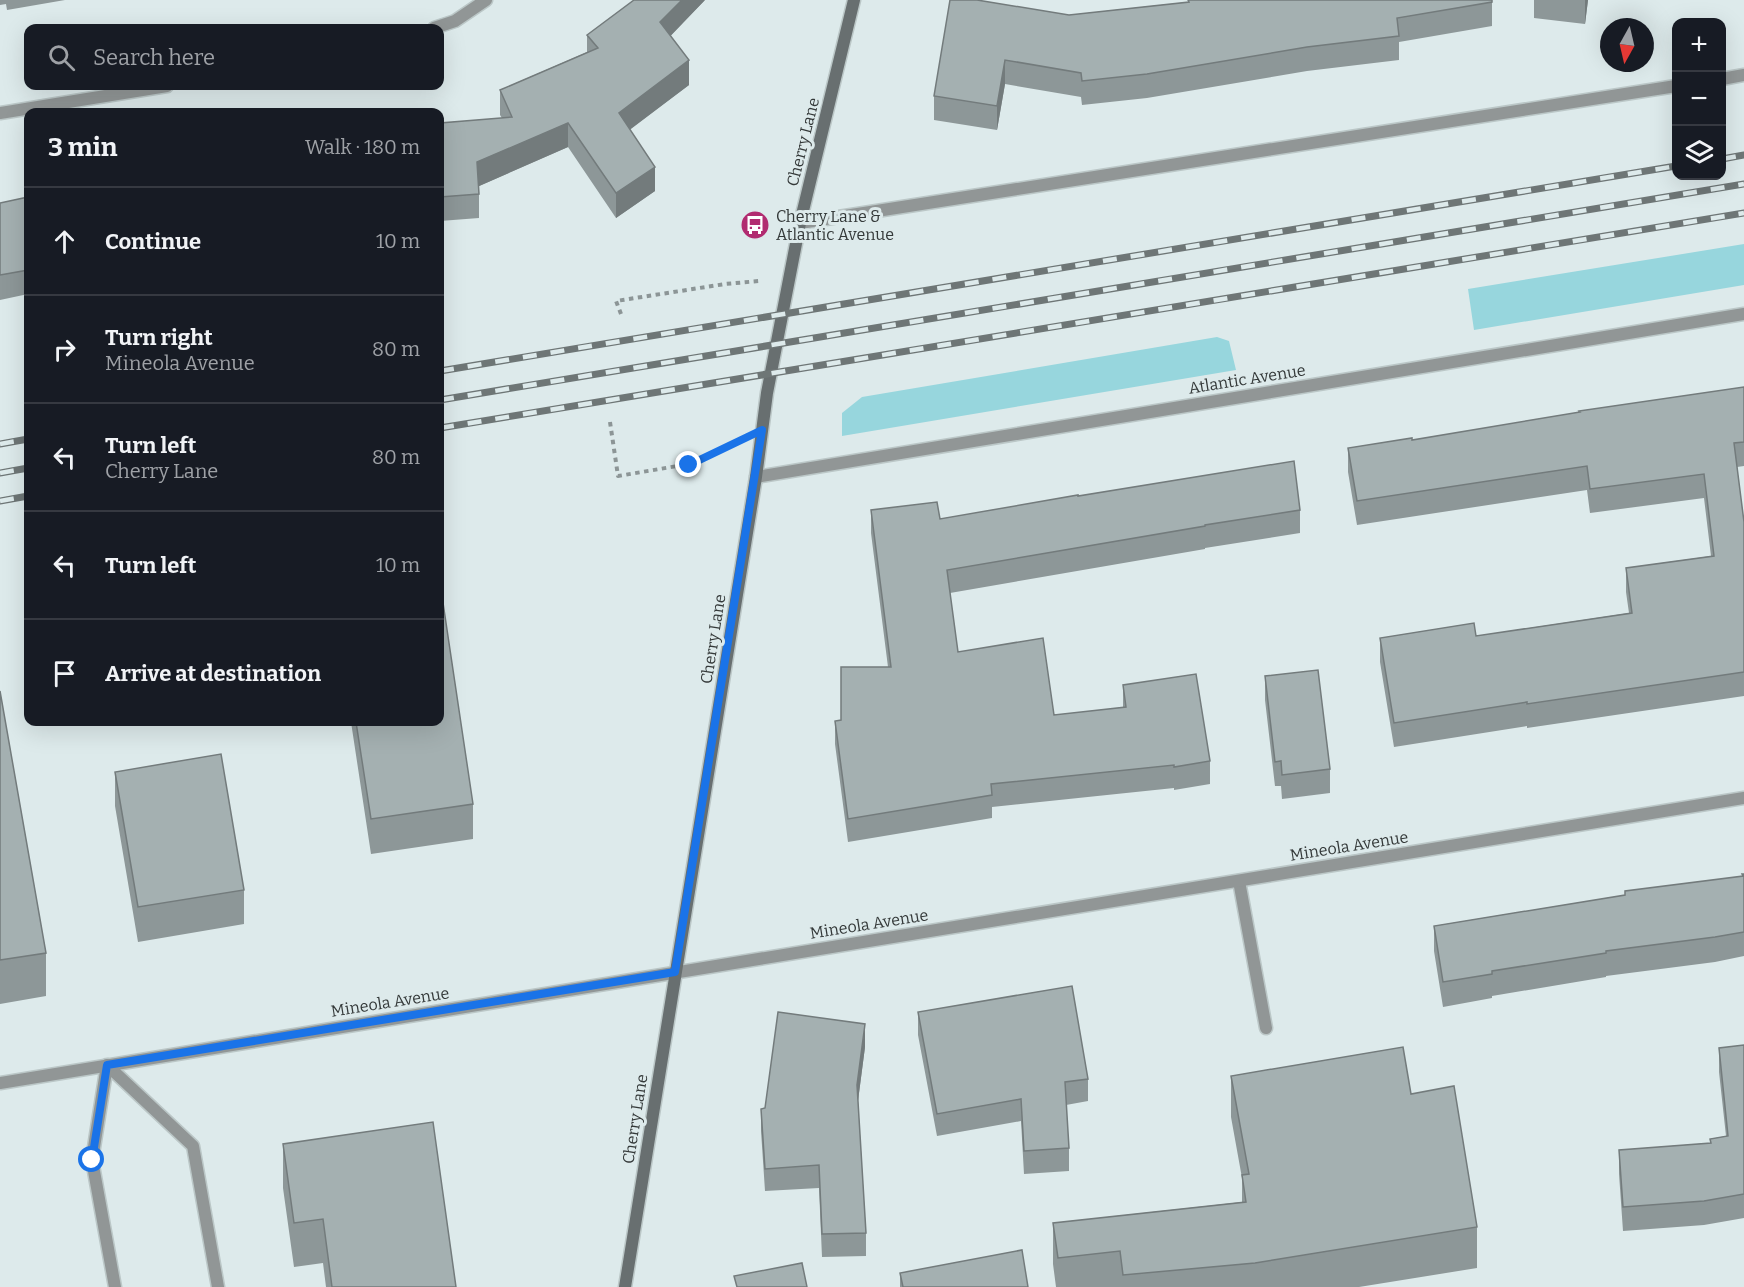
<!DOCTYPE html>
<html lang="en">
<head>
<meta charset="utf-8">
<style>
	:root { --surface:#171b24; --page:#20242c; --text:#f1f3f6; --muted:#9ea1a6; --line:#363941 }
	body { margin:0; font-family:Bitter,serif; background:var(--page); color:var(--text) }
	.controls { position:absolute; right:18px; top:18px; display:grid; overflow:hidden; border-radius:12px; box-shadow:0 6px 24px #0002 }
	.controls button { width:54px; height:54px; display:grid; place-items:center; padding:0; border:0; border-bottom:2px solid var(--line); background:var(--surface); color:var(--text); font:30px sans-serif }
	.compass { position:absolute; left:1600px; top:18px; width:54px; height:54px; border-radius:50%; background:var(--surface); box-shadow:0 6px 24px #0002; rotate:188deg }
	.stop { position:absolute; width:18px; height:18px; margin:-14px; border:4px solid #1a73e8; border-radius:50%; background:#fff }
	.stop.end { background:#1a73e8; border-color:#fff; box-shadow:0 2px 6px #0008 }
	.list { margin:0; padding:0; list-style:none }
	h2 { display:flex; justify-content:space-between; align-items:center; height:78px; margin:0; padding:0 24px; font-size:26px }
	h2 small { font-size:20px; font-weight:400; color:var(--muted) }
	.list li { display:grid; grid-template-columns:39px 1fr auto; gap:18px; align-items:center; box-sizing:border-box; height:108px; padding:0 24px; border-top:2px solid var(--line) }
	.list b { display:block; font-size:22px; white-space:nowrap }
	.list p { margin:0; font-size:20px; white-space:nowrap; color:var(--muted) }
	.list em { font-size:20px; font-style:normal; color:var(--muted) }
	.icon { flex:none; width:33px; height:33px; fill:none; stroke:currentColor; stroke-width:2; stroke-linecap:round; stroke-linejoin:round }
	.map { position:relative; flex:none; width:1744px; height:1287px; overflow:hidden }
	.search { position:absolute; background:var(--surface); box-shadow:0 6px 24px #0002; left:24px; top:24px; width:420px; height:66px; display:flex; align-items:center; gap:15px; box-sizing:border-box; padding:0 21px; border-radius:12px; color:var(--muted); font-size:22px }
	.panel { position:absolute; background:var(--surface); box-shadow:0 6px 24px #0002; left:24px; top:108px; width:420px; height:618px; border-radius:12px }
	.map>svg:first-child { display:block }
	.green { fill:#97d6dd }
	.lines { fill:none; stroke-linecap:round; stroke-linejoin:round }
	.lane-casing { stroke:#bbc7c7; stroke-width:15 }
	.street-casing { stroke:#bbc7c7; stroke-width:15 }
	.secondary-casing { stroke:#bbc7c7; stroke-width:15 }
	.path { stroke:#8c9596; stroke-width:4; stroke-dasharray:4.5 4.5; stroke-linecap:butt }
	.lane { stroke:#919696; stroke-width:12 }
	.street { stroke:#919696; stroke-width:12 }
	.secondary { stroke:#686f70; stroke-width:12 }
	.rail-casing { stroke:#6e7676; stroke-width:7 }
	.rail { stroke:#ddeaeb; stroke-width:4.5; stroke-dasharray:14; stroke-linecap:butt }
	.wall { fill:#8d9798 }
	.shaded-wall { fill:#737b7c }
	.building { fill:#a4b0b1; stroke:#737b7c; stroke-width:1.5 }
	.route { stroke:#1a73e8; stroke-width:8 }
	.labels { text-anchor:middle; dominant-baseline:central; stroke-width:6; stroke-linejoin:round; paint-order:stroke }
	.street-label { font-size:16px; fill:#343939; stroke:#ddeaeb }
	.poi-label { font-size:16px; fill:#343939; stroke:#ddeaeb; text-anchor:start }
</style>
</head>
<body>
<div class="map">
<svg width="1744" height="1287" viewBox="0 0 1744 1287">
	<rect width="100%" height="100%" fill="#ddeaeb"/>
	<!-- green -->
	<path class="green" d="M1744,244v41l-270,45 -6,-41z
		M1217,337l12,4 7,29 -394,66v-23l20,-16z"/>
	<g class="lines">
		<!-- lane casing -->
		<g class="lane-casing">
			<path id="lane" d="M1239,881l27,147
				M107,1065l86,81 25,141
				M107,1065l-15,95 23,127"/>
		</g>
		<!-- street casing -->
		<g class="street-casing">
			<path id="street" d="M434,28l21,-7 31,-21
				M1722,79l22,-4
				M0,113l167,-27
				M800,223l876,-137
				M756,477l988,-163
				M0,1083l1744,-285"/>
		</g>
		<!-- secondary casing -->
		<g class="secondary-casing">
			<path id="secondary" d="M625,1287l131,-810 11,-84 33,-170 54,-223"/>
		</g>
		<!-- path -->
		<path class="path" d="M621,314l-5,-13 109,-17 34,-3
			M610,422l8,54 71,-12 40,-19"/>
		<!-- lane -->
		<use href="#lane" class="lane"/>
		<!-- street -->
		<use href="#street" class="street"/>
		<!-- secondary -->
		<use href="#secondary" class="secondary"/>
		<!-- rail casing -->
		<g class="rail-casing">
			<path id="rail" d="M1722,159l22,-4
				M440,371l1236,-205
				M440,400l1304,-216
				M440,428l1304,-215
				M0,444l28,-5
				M0,473l28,-5
				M0,501l28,-5"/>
		</g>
		<!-- rail -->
		<use href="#rail" class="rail"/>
	</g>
	<!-- wall -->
	<path class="wall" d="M0,0h65l-58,10 -1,-6 -6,1z
		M705,0l-35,36 19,49 -59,44 25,62 -39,27 -48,-71 -89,39v32l-39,3v-98l62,-5 -2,-3v-25l87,-38v-17z
		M1188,0h304v26l-93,16v18l-92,11 -160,27 -65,7 -1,-8 -76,-13 -8,46 -63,-10v-24l135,-81 119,-13z
		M1534,0h54l-3,24 -51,-6z
		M28,197v97l-28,6v-97z
		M1744,387v79l-7,1 7,55v174l-217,32v-2l-133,21 -14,-85v-24l96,-2 153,-23 -3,-21v-24l85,-12 -7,-58 -114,15 -3,-23 -230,35 -9,-53v-24l64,-8z
		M1078,496l222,14v23l-95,15v1l-255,44 8,59 96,63 69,-7v-23l87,76v23l-36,6v-2l-182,19v11l-144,24 -13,-98v-23l6,-1 47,-53 -17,-134v-23l69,9z
		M1265,676l65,93v24l-48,6 -1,-13h-6l-10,-86z
		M0,691l46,262v43l-46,8z
		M351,722h89l33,82v35l-102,15z
		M115,772l129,118v34l-106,18 -23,-136z
		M1744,874v82l-29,6 -109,14v1l-114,19v2l-49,9 -9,-56v-25l308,-50z
		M918,1012l170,67v22l-22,4 3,43v23l-45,3 -3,-53 -84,15 -19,-101z
		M1744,1045v173l-40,7 -81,6 -4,-57v-24l91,-7v-4l16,-3 -7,-64v-24z
		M865,1047l-7,54 8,132v23l-44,1 -3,-69 -54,3 -4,-60v-22l4,-1z
		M1231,1076l180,18 66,133v41l-118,19h-303l-3,-23v-41l189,-21v-24l-11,-61z
		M283,1144l173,143h-130l-3,-24 -29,4 -11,-79z
		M900,1273l128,14h-128z"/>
	<!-- shaded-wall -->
	<path class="shaded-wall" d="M682,0h23l-45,47v-25z
		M1585,0h3l-3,24z
		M689,60v25l-70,53v-25z
		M1005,60v24l-8,46v-24z
		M568,123v24l-91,40v-25z
		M655,167v24l-39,27v-25z
		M865,1024v23l-8,61v-23z"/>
	<!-- building -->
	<path class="building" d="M634,0h48l-22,22 29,38 -70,53 36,54 -39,26 -48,-70 -91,39 2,32 -39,3v-74l72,-6 -12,-27 98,-42 -11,-13z
		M950,0h27l92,15 120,-13 -1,-2h304v2l-95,16 2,18 -92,11 -160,27 -65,7 -1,-8 -76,-13 -8,46 -63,-10z
		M28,197v73l-28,5v-72z
		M1744,387v55l-10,1 10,79v150l-217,32v-2l-133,21 -14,-85 94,-15 2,13 156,-23 -6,-45 88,-12 -10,-82 -114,15 -3,-23 -230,35 -9,-53 64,-10v2l168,-28 -1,-1z
		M1294,461l6,49 -95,15v1l-258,44 11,82 85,-14 11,77 72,-8 -3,-22 73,-11 14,87 -36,6v-2l-183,19 1,11 -144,24 -13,-98 6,-1v-53h50l-20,-157 66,-8 3,17 138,-24v1z
		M442,596l31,208 -102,15 -15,-97h84v-125z
		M1318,670l12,99 -48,6 -1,-14 -6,1 -10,-86z
		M0,691l46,262 -46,7z
		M221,754l23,136 -106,17 -23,-135z
		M1742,874h2v58l-29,5 -109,14v2l-114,18v3l-49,8 -9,-56 191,-31v-4l118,-15z
		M1072,986l16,93 -23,3 4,66 -45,3 -3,-52 -84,15 -19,-102z
		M778,1012l87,12 -8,61 9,148 -44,1 -3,-69 -54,4 -4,-60 4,-1z
		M1744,1045v149l-40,7 -81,6 -4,-57 92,-7 -1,-4 18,-3 -9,-88z
		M1403,1047l8,47 43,-8 23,141 -222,36 -132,12 -3,-24 -62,7 -5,-35 193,-21 -4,-27 7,-1 -18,-98z
		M433,1122l23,165h-124l-9,-68 -29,4 -11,-79z
		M1022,1250l6,37h-125l-3,-14z
		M802,1263l5,24h-70l-3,-11z"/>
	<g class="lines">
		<!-- route -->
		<path class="route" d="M92,1160l15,-95 568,-93 87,-542 -73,35"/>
	</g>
	<!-- icons -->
	<defs>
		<g id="bus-disc" transform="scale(1.5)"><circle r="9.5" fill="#b12b70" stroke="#ddeaeb"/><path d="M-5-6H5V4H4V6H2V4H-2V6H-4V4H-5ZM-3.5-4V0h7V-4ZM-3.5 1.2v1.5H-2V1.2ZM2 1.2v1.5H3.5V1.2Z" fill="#fff"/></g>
	</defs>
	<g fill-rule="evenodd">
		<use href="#bus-disc" x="755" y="225"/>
	</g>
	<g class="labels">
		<!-- street labels -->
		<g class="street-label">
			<text transform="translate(803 142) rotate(-76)">Cherry Lane</text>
			<text transform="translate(1247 379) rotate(-9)">Atlantic Avenue</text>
			<text transform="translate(713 639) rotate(-81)">Cherry Lane</text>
			<text transform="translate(1349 846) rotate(-9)">Mineola Avenue</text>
			<text transform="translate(869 924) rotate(-9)">Mineola Avenue</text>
			<text transform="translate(390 1002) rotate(-9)">Mineola Avenue</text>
			<text transform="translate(635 1119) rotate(-81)">Cherry Lane</text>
		</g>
		<!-- poi labels -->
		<g class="poi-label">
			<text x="776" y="216">Cherry Lane &amp;<tspan x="776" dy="18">Atlantic Avenue</tspan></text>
		</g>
	</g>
</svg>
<div class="controls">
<button>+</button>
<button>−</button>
<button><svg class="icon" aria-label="layers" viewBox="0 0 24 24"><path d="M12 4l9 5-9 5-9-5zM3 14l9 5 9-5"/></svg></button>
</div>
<svg class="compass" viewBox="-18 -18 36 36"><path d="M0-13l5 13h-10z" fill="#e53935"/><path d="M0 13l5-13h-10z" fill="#9ea1a6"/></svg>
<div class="stop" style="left:92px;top:1160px"></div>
<div class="stop end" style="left:689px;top:465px"></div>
<div class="search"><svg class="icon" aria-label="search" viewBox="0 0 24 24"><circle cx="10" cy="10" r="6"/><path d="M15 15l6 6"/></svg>Search here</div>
<section class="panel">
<h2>3 min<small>Walk · 180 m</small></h2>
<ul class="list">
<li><svg class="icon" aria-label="ahead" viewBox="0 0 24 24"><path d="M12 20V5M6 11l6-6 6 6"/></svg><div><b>Continue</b></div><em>10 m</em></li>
<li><svg class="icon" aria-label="right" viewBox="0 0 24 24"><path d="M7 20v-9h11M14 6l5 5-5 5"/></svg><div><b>Turn right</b><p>Mineola Avenue</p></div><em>80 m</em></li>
<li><svg class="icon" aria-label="left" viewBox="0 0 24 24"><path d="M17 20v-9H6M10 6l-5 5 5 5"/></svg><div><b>Turn left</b><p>Cherry Lane</p></div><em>80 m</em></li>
<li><svg class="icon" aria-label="left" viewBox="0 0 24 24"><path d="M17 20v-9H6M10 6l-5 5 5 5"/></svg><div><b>Turn left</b></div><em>10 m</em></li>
<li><svg class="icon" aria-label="arrive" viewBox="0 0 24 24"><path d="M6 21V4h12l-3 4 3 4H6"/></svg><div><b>Arrive at destination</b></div></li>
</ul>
</section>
</div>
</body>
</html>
